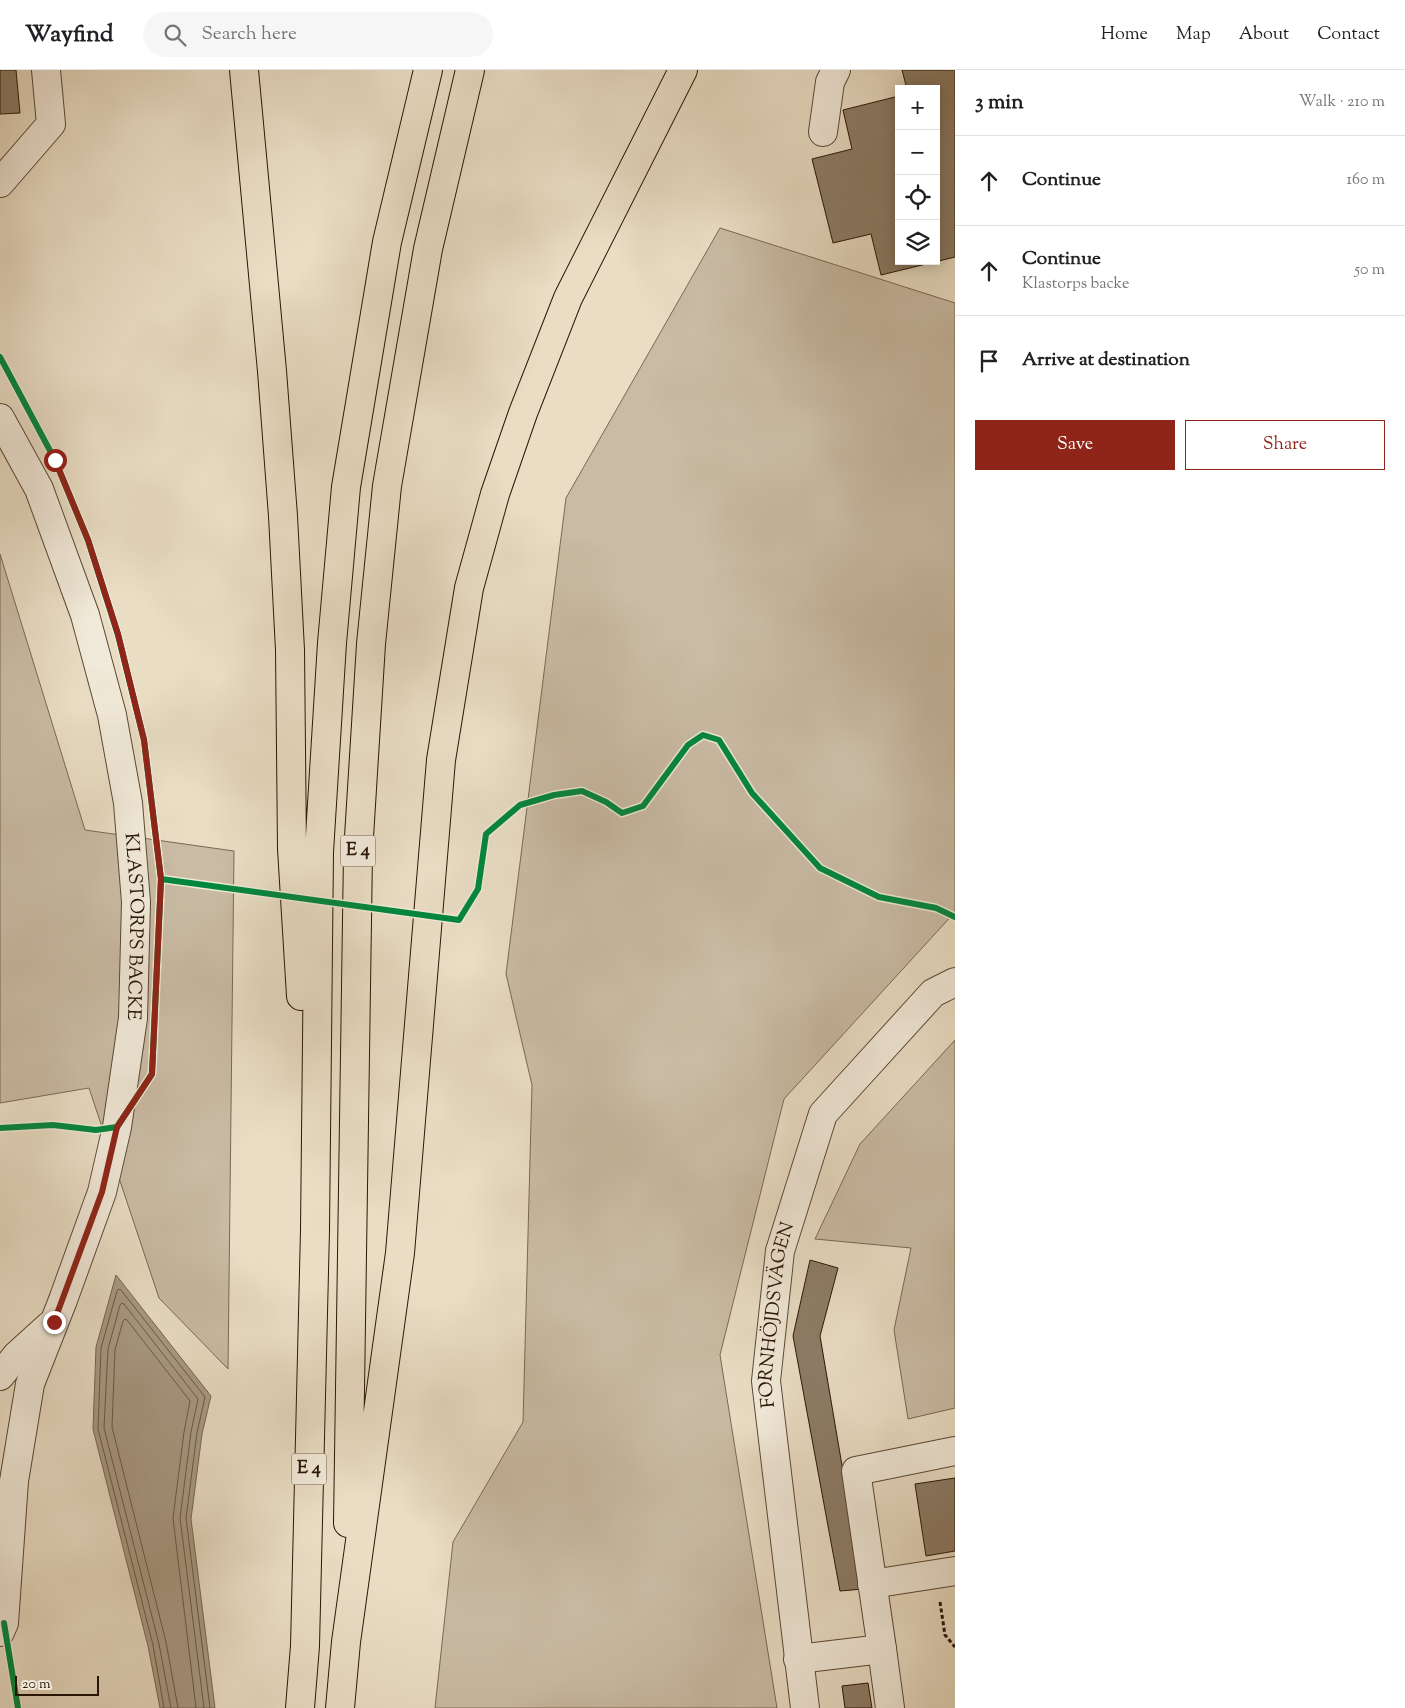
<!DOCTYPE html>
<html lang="en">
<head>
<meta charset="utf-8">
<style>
	:root { --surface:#fff; --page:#f6f6f6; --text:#202124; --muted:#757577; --line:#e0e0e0; --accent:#8f2418 }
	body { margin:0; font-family:"Sorts Mill Goudy",serif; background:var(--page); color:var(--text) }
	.controls { position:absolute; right:15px; top:15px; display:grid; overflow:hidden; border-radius:0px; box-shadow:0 2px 12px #0003 }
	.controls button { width:45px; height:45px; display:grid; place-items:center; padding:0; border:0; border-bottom:1px solid var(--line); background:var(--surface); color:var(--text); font:25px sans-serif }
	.scale { position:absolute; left:15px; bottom:12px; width:84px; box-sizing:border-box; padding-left:5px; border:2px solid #2a1605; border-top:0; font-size:14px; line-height:18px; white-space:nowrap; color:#2a1605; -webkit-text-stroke:4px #f1e9d9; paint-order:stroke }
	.stop { position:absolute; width:15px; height:15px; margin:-11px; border:4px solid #8f2418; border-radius:50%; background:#fff }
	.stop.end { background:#8f2418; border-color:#fff; box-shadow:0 1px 5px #0008 }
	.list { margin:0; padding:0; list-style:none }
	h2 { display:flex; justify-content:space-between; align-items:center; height:65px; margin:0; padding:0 20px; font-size:21px }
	h2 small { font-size:16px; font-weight:400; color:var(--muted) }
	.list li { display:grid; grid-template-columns:32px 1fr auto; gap:15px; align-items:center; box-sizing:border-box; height:90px; padding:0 20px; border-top:1px solid var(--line) }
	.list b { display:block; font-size:19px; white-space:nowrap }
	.list p { margin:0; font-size:16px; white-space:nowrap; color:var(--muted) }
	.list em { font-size:16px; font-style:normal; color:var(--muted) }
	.actions { display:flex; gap:10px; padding:15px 20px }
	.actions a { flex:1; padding:11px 0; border:1px solid var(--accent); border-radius:0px; text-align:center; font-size:18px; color:var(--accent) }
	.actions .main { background:var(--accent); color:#fff }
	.icon { flex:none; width:28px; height:28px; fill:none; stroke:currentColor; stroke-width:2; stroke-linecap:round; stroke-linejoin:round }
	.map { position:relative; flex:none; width:955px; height:1638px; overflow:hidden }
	header { display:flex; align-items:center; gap:30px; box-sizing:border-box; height:70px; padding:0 25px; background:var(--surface); border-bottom:1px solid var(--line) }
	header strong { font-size:24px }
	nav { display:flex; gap:28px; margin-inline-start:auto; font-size:18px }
	.search { width:350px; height:45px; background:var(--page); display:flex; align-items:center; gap:12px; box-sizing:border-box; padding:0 18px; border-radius:28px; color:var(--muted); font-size:19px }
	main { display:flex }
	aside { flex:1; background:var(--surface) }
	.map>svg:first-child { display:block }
	.green { fill:#c9bba4; stroke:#7a6854 }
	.water { fill:#a89983; stroke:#766551 }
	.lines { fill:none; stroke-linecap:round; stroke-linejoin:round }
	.shore { stroke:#695844; stroke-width:1 }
	.building { fill:#8d7d68; stroke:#2a1605 }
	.minor-casing { stroke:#5a4835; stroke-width:30 }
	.highway-casing { stroke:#2a1605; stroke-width:30 }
	.path { stroke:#2a1605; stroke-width:3; stroke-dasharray:4 2.5; stroke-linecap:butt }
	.minor { stroke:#f1e9d9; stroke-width:28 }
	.highway { stroke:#e9ddc4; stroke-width:28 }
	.cycleway-casing { stroke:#f1e9d9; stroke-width:9 }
	.cycleway { stroke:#00873e; stroke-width:6 }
	.route { stroke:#8f2418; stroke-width:6 }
	.labels { text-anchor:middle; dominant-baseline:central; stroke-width:4; stroke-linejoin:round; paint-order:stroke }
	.shield { fill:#f1e9d9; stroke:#665545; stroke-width:1 }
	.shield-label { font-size:18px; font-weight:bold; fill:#2a1605 }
	.street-label { font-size:19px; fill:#2a1605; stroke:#f1e9d9 }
</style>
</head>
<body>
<header>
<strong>Wayfind</strong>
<div class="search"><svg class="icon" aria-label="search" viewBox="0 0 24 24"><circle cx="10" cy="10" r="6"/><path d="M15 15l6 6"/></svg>Search here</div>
<nav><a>Home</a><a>Map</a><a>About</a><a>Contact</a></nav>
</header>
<main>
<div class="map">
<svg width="955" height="1638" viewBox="0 0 955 1638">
	<rect width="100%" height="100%" fill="#e9ddc4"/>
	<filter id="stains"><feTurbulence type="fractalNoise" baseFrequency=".004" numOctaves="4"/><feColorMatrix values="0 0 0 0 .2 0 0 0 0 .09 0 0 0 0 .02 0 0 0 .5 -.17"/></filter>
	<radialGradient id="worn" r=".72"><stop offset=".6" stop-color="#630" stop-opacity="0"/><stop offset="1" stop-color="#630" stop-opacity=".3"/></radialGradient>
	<!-- green -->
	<path class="green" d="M720,158l235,75v609l-171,187 -64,256 57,353h-342l18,-166 70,-120 9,-337 -26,-111 60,-476z
		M0,484l85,276 149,21 -6,518 -69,-71 -70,-210 -89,15z
		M955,970v368l-47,11 -14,-89 17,-82 -96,-9 45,-95z"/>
	<!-- water -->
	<path class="water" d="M116,1205l95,121 -9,38 -11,85 24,189h-55l-12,-62 -55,-217 3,-82z"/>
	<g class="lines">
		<!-- shore -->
		<path class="shore" d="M164,1638l-11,-63 -55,-216 3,-81 16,-57 2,-2 2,1 84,107 -8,36 -11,85 24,190
			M171,1638l-12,-64 -55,-216 4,-79 12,-44 2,-2 2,1 74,95 -7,33 -11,86 24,190
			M178,1638l-12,-66 -54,-215 3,-77 8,-29 2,-2 2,1 63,81 -6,31 -11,86 23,190"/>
	</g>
	<!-- building -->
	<path class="building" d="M0,0h16l4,43 -20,1z
		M902,0h53v187l-74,18 -10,-41 -38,9 -21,-84 40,-10 -9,-39 56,-14v165h37v-172h-29z
		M810,1190l28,8 -18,68 43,253 -23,2 -47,-255z
		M955,1408v73l-29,5 -11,-72z
		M868,1613l4,25h-27l-3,-22z"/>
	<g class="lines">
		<!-- minor casing -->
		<g class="minor-casing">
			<g id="minor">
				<path d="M823,62l7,-50 6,-12"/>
				<path d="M0,113l51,-59 -5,-54"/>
				<path id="s1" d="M0,348l39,71 46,126 27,100 16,88 8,99 -3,116 -16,109 -15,65 -39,108 -33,84 -16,97 -10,142 -4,9"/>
				<path d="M0,1306l17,-21 32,-29"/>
				<path d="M872,1514l83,-13"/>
				<path d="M882,1579l8,59"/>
				<path d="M798,1589l84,-10 -26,-178 99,-20"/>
				<path id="s2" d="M805,1638l-39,-327 14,-130 43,-137 110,-121 22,-11"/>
			</g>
		</g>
		<!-- highway casing -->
		<g class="highway-casing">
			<path id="highway" d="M244,0l28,301 11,145 7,134 2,199 9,147
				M348,1453l10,-670 13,-209 16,-158 41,-237 42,-179
				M300,1638l5,-62 10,-416 4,-378 13,-209 14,-156 41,-245 41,-172
				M340,1638l6,-66 54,-389 41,-493 28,-172 26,-94 28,-81 45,-115 115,-228"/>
		</g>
		<!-- path -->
		<path class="path" d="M940,1532l5,33 10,12"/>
		<!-- minor -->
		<use href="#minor" class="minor"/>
		<!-- highway -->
		<use href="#highway" class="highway"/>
		<!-- cycleway casing -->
		<g class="cycleway-casing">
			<path id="cycleway" d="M0,287l55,103 33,80 30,95 26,105 17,139 -9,195 -35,53 -21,3 -43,-5 -53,3
				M161,809l298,41 19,-31 8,-55 34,-29 34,-10 28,-4 24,11 16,11 21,-7 45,-61 15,-10 16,5 33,53 68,75 59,29 57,11 19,9
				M4,1553l14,85"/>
		</g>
		<!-- cycleway -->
		<use href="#cycleway" class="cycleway"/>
	</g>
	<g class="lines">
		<!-- route -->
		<path class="route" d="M54,1252l48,-130 15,-65 35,-53 9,-195 -17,-139 -26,-106 -30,-94 -33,-80"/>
	</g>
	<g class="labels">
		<!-- shield labels -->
		<g class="shield">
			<rect x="340.5" y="765.5" width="35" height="31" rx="4"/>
			<rect x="291.5" y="1383.5" width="35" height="31" rx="4"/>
		</g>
		<g class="shield-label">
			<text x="358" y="781">E 4</text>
			<text x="309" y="1399">E 4</text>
		</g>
		<!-- street labels -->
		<g class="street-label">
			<text stroke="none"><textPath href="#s1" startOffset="532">KLASTORPS BACKE</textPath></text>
			<text stroke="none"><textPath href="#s2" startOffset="396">FORNHÖJDSVÄGEN</textPath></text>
		</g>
	</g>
	<rect width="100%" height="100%" filter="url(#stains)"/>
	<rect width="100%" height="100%" fill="url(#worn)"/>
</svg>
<div class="controls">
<button>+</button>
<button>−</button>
<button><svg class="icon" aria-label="locate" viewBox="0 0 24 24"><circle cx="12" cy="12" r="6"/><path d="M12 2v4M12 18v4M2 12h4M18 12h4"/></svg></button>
<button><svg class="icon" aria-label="layers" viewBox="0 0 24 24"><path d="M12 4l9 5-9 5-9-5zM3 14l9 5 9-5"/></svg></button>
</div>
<div class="scale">20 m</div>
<div class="stop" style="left:55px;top:390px"></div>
<div class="stop end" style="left:54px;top:1252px"></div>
</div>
<aside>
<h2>3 min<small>Walk · 210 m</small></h2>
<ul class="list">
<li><svg class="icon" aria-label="ahead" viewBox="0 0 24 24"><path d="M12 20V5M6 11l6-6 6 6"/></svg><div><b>Continue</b></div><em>160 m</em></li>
<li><svg class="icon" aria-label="ahead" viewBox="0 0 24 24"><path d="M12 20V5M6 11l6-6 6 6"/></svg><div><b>Continue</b><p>Klastorps backe</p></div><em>50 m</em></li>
<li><svg class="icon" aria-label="arrive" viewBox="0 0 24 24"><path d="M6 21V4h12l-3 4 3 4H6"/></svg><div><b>Arrive at destination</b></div></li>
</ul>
<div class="actions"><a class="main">Save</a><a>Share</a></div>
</aside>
</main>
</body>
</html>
